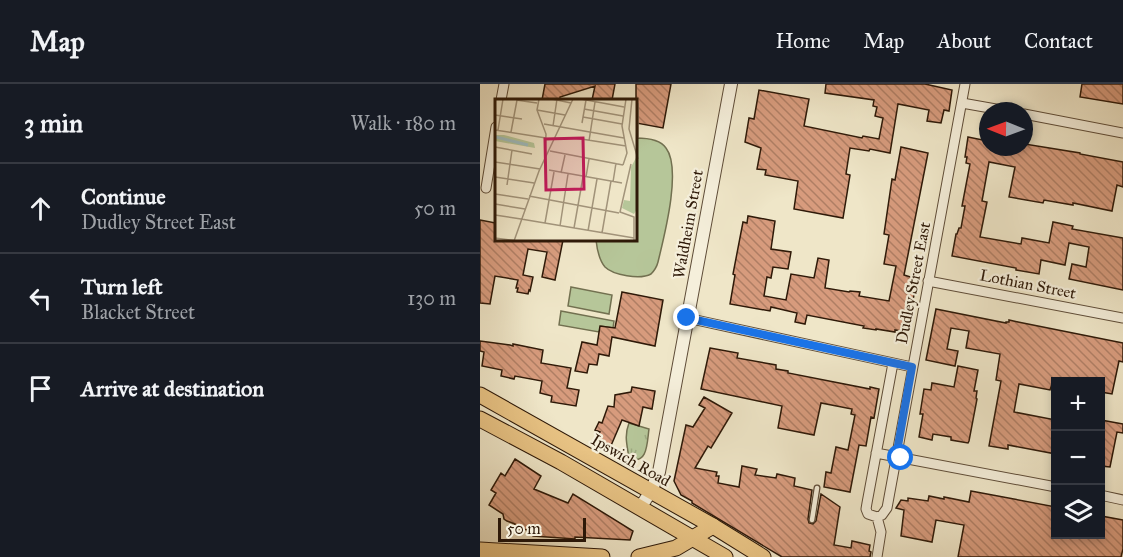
<!DOCTYPE html>
<html lang="en">
<head>
<meta charset="utf-8">
<style>
	:root { --surface:#171b24; --page:#242831; --text:#f1f3f6; --muted:#9ea1a6; --line:#363941 }
	body { margin:0; font-family:"IM FELL Great Primer",serif; background:var(--page); color:var(--text) }
	.controls { position:absolute; right:18px; bottom:18px; display:grid; overflow:hidden; border-radius:0px; box-shadow:0 3px 9px #0003 }
	.controls button { width:54px; height:54px; display:grid; place-items:center; padding:0; border:0; border-bottom:2px solid var(--line); background:var(--surface); color:var(--text); font:30px sans-serif }
	.compass { position:absolute; left:499px; top:18px; width:54px; height:54px; border-radius:50%; background:var(--surface); box-shadow:0 3px 9px #0003; rotate:271deg }
	.scale { position:absolute; left:18px; bottom:15px; width:88px; box-sizing:border-box; padding-left:6px; border:3px solid #2e1908; border-top:0; font-size:16px; line-height:21px; white-space:nowrap; color:#2e1908; -webkit-text-stroke:4px #f5efdb; paint-order:stroke }
	.stop { position:absolute; width:18px; height:18px; margin:-14px; border:4px solid #1a73e8; border-radius:50%; background:#fff }
	.stop.end { background:#1a73e8; border-color:#fff; box-shadow:0 2px 6px #0008 }
	.list { margin:0; padding:0; list-style:none }
	h2 { display:flex; justify-content:space-between; align-items:center; height:78px; margin:0; padding:0 24px; font-size:26px }
	h2 small { font-size:20px; font-weight:400; color:var(--muted) }
	.list li { display:grid; grid-template-columns:39px 1fr auto; gap:18px; align-items:center; box-sizing:border-box; height:90px; padding:0 24px; border-top:2px solid var(--line) }
	.list b { display:block; font-size:22px; white-space:nowrap }
	.list p { margin:0; font-size:20px; white-space:nowrap; color:var(--muted) }
	.list em { font-size:20px; font-style:normal; color:var(--muted) }
	.icon { flex:none; width:33px; height:33px; fill:none; stroke:currentColor; stroke-width:2; stroke-linecap:round; stroke-linejoin:round }
	.map { position:relative; flex:none; width:643px; height:473px; overflow:hidden }
	header { display:flex; align-items:center; gap:36px; box-sizing:border-box; height:84px; padding:0 30px; background:var(--surface); border-bottom:2px solid var(--line) }
	header strong { font-size:28px }
	nav { display:flex; gap:33px; margin-inline-start:auto; font-size:21px }
	main { display:flex }
	aside { flex:1; background:var(--surface) }
	.map>svg:first-child { display:block }
	.green { fill:#b6c699; stroke:#727050; stroke-width:1.5 }
	.park { fill:url(#park-tufts); stroke:#727050; stroke-width:1.5 }
	.building { fill:url(#building-back-hatch); stroke:#2e1908; stroke-width:1.5 }
	.lines { fill:none; stroke-linecap:round; stroke-linejoin:round }
	.service-casing { stroke:#5e4c38; stroke-width:7 }
	.minor-casing { stroke:#5e4c38; stroke-width:11 }
	.tertiary-casing { stroke:#5e4c38; stroke-width:14 }
	.primary-casing { stroke:#2e1908; stroke-width:17 }
	.trunk-casing { stroke:#2e1908; stroke-width:17 }
	.service { stroke:#f5efdb; stroke-width:4.5 }
	.minor { stroke:#f5efdb; stroke-width:9 }
	.tertiary { stroke:#f5efdb; stroke-width:12 }
	.primary { stroke:#e8c384; stroke-width:15 }
	.trunk { stroke:#e8c384; stroke-width:15 }
	.route { stroke:#1a73e8; stroke-width:8 }
	.labels { text-anchor:middle; dominant-baseline:central; stroke-width:4.5; stroke-linejoin:round; paint-order:stroke }
	.street-label { font-size:16px; fill:#2e1908; stroke:#f5efdb }
	.inset-river { fill:none; stroke:#9fbdc0; stroke-width:3 }
	.inset-road { fill:none; stroke:#a2947b; stroke-width:1.5 }
	.view { fill:#c2185b; fill-opacity:0.15; stroke:#c2185b; stroke-width:3 }
	.inset-edge { fill:none; stroke:#2e1908; stroke-width:3 }
</style>
</head>
<body>
<header>
<strong>Map</strong>
<nav><a>Home</a><a>Map</a><a>About</a><a>Contact</a></nav>
</header>
<main>
<aside>
<h2>3 min<small>Walk · 180 m</small></h2>
<ul class="list">
<li><svg class="icon" aria-label="ahead" viewBox="0 0 24 24"><path d="M12 20V5M6 11l6-6 6 6"/></svg><div><b>Continue</b><p>Dudley Street East</p></div><em>50 m</em></li>
<li><svg class="icon" aria-label="left" viewBox="0 0 24 24"><path d="M17 20v-9H6M10 6l-5 5 5 5"/></svg><div><b>Turn left</b><p>Blacket Street</p></div><em>130 m</em></li>
<li><svg class="icon" aria-label="arrive" viewBox="0 0 24 24"><path d="M6 21V4h12l-3 4 3 4H6"/></svg><div><b>Arrive at destination</b></div></li>
</ul>
</aside>
<div class="map">
<svg width="643" height="473" viewBox="0 0 643 473">
	<defs>
		<pattern id="park-tufts" width="24" height="20" patternUnits="userSpaceOnUse" patternTransform="scale(1.5)"><rect width="24" height="20" fill="#b6c699"/><path d="M3 7l-1-3M5 7V3M7 7l1-3M15 17l-1-3M17 17v-4M19 17l1-3" fill="none" stroke="#9daa82"/></pattern>
		<pattern id="building-back-hatch" width="6" height="6" patternUnits="userSpaceOnUse" patternTransform="scale(1.5)"><rect width="6" height="6" fill="#d79b7d"/><path d="M-1 5l2 2M0 0l6 6M5-1l2 2" fill="none" stroke="#af7e64"/></pattern>
	</defs>
	<rect width="100%" height="100%" fill="#efe6c8"/>
	<filter id="stains"><feTurbulence type="fractalNoise" baseFrequency=".00333" numOctaves="4"/><feColorMatrix values="0 0 0 0 .2 0 0 0 0 .09 0 0 0 0 .02 0 0 0 .5 -.17"/></filter>
	<radialGradient id="worn" r=".72"><stop offset=".6" stop-color="#630" stop-opacity="0"/><stop offset="1" stop-color="#630" stop-opacity=".3"/></radialGradient>
	<!-- green -->
	<path class="green" d="M156,54c9,0 24,1 30,10 16,21 -2,89 -8,114 -1,4 -4,9 -7,12 -11,6 -38,1 -46,-7 -6,-7 -8,-18 -9,-27h40z
		M91,203l41,8 -3,19 -41,-8z
		M81,227l53,10 -1,7 -12,-2 -2,6 -40,-7z"/>
	<!-- park -->
	<path class="park" d="M149,339l20,6c-2,13 -1,37 -20,29 -2,-14 -5,-22 0,-35z"/>
	<!-- building -->
	<path class="building" d="M65,0h70l-3,16h-20l3,-14 -35,11v3h-18z
		M156,0h35l-8,44 -27,-5z
		M346,0h99l27,6 -3,21 -5,-1 -3,13 -14,-2 2,-11 -31,-6 -8,49 -20,-4 -1,2 -19,-3 -4,26 4,1 -7,43 -49,-9 4,-28 -33,-6 1,-5 -9,-1 4,-21 -16,-6 4,-24 5,1 5,-29 50,9 -5,27 58,12 1,-2 16,3 4,-21 -8,-2 2,-9 -4,-1 1,-6 -49,-7z
		M602,0h41v20l-43,-7z
		M488,53l20,4v6h36l1,-3 55,9v1l43,8v25l-6,-2 -5,26 -39,-8v2l-29,-5 -1,3 -34,-6 6,-30 -26,-5 -7,39 5,1 -7,35 41,7 1,-6 27,5 4,-21 20,4 -1,3 51,9v52l-54,-11 3,-15 14,3 3,-20 -20,-4 -4,22 -24,-5 -2,14 -23,-4v-2l-64,-12 4,-22h1l2,-6h2l4,-22h-3l8,-42 -4,-1 1,-6h-2z
		M421,63l27,6 -24,122 13,4 -10,53 -12,-2v2l-19,-3v1l-13,-2 1,-2 -57,-11 -2,9 -10,-2 2,-9 -26,-6 -1,4 -40,-7 5,-29 -2,-1 10,-52 4,1 1,-7 27,5 -4,28 20,3 -3,17 -15,-2 -2,11 -4,-1 -3,19 22,4 5,-26 23,4 4,-20 11,2 -4,28 24,4 1,-1 10,1 -1,4 30,5 7,-35 -12,-2 5,-29 -5,-1 8,-55 3,1z
		M0,136l16,3v17h67l-8,40 -13,-3 5,-25 -19,-3 -5,26 10,2 -3,14 -1,-1 -1,4 -11,-2 1,-4h-2l2,-8 -23,-4 -5,28 -10,-1z
		M142,208l41,8 -8,46 -43,-9 -3,19 -10,-2 -2,11 -8,-1 -2,9 -12,-2 7,-29 15,3 3,-19 15,2z
		M456,225l70,14v-1h3v-2l9,2 105,21v19l-4,-1 -7,33 -11,-2v-11h-48l-3,9 -31,-6 -5,28 42,8v34l-48,-9v4l-19,-3 12,-65 -5,-1 4,-26 -34,-6 3,-17 -18,-3 -4,21 11,2 -3,15 -29,-6z
		M0,257l30,4 3,1v-2l30,6 -2,13 30,5 -4,20 12,2 -3,16 -25,-4 1,-6 -12,-3 2,-12 -27,-5 -1,3 -13,-3 1,-6 -20,-4 2,-14 -4,-1z
		M230,264l28,5 -1,5 39,7v4l12,2v2l82,16v-2l9,2 -5,29 -3,-1 -5,29 -7,-1 -9,47 -26,-5 2,-15 5,1 5,-26 12,3 7,-35 -4,-1 1,-5 -31,-6 -7,32 -36,-7 4,-22 -81,-17z
		M478,282l20,4 -4,21h3l-1,7 1,1 -8,42 -1,2 -17,-3v-3l-18,-3 -1,6 -13,-3 4,-23h-3l4,-25 7,1 1,-7 22,4z
		M152,303l23,4 -3,18 -9,-2 -4,19 -17,-6 -12,28 -14,-9 4,-7 -5,-2 4,-8 3,1 6,-17 6,1 1,-12 16,-3z
		M224,313l28,16 -21,35 -3,-2 -13,22 22,4 -1,4h3l-1,7 21,4 3,-21 15,3 -2,6 21,3 1,-4 18,4 -1,8 18,4 -4,29 1,4 4,1 3,-3 5,-27 19,13 -6,38 17,3 1,-7 18,4 -1,6 2,1 -1,5h-88l-90,-54v-2l-11,-6 -7,-14 12,-56 7,2 12,-19 -6,-3z
		M621,336l22,4v9l-6,-1 -7,35 -9,-1z
		M35,375l26,17 -7,13 34,14 5,-9 60,37 -3,9 -55,-3v2l-42,-3 -5,-6 -14,-2 1,-4 -8,-3 -3,-2 -1,-5 -14,-9 7,-12 -5,-3 10,-17 4,3z
		M491,407l85,16v27h45v-18l22,4v29l-2,8h-163l6,-32 -28,-5 -4,22 -31,-6 3,-26 -8,-2 5,-8 7,1v-3l20,3 1,-5 15,3v-2l25,5z"/>
	<g class="lines">
		<!-- service casing -->
		<g class="service-casing">
			<path id="service" d="M332,436l5,-32"/>
		</g>
		<!-- minor casing -->
		<g class="minor-casing">
			<path id="minor" d="M21,16l3,-16
				M482,19l45,8
				M544,30l99,19
				M6,104l10,-61
				M448,197l195,37
				M207,234l225,49
				M413,279l-26,140 -1,6 2,5 9,3 5,-2 5,-7 78,-424
				M396,369l180,34
				M620,411l23,5
				M397,433l4,15 -4,25"/>
		</g>
		<!-- tertiary casing -->
		<g class="tertiary-casing">
			<path id="tertiary" d="M160,424l11,-17 8,-19 72,-388"/>
		</g>
		<!-- primary casing -->
		<g class="primary-casing">
			<path id="primary" d="M0,466l122,7
				M159,473l37,-9 37,-22"/>
		</g>
		<!-- trunk casing -->
		<g class="trunk-casing">
			<path id="trunk" d="M0,311l233,131 50,31
				M0,335l81,43 164,95"/>
		</g>
		<!-- service -->
		<use href="#service" class="service"/>
		<!-- minor -->
		<use href="#minor" class="minor"/>
		<!-- tertiary -->
		<use href="#tertiary" class="tertiary"/>
		<!-- primary -->
		<use href="#primary" class="primary"/>
		<!-- trunk -->
		<use href="#trunk" class="trunk"/>
	</g>
	<g class="lines">
		<!-- route -->
		<path class="route" d="M207,234l225,49 -16,90 5,1"/>
	</g>
	<g class="labels">
		<!-- street labels -->
		<g class="street-label">
			<text transform="translate(208 140) rotate(-80)">Waldheim Street</text>
			<text transform="translate(433 199) rotate(-79)">Dudley Street East</text>
			<text transform="translate(548 200) rotate(11)">Lothian Street</text>
			<text transform="translate(151 376) rotate(30)">Ipswich Road</text>
		</g>
	</g>
	<!-- overview -->
	<g transform="translate(15 15)">
		<rect width="142" height="142" fill="#efe6c8"/>
		<path d="M9,36l30,8 1,5 -40,-7 1,-6z" fill="#b6c699"/>
		<path d="M142,57v53l-3,5 -12,-6 2,-8 6,1 1,-34z" fill="#b6c699"/>
		<path class="inset-river" d="M1,38l32,8"/>
		<path class="inset-road" d="M44,0l-2,11 9,24 -1,23M57,0l19,4M86,0l43,8M137,0l-3,30 9,30M21,1l21,3M143,4v35M89,10l39,7M42,11l28,5M0,16l27,4M88,18l39,7M87,24l4,-23M49,25l80,14M58,27l4,-27M0,31l51,8M3,31l5,-31M16,33l6,-32M80,39l51,8M94,42l6,-39M0,48l37,7M55,52l73,14M0,63l45,7M136,65l-11,48 14,5v24M128,66l4,-12 -5,-27 4,-27M54,71l73,13M66,74l4,-18M0,78l39,6M91,78l3,-18M118,83l3,-19M12,86l5,-35M0,95l33,5M34,97l90,17M0,105l30,5M0,116l26,4M26,120l113,19M50,124l9,-51M65,127l8,-52M79,129l9,-51M93,132l9,-52M107,134l9,-52M0,139l23,3M19,142l25,-70 34,-72"/>
		<path class="view" d="M88,39l1,51 -38,1 -1,-51z"/>
		<rect width="142" height="142" class="inset-edge"/>
	</g>
	<rect width="100%" height="100%" filter="url(#stains)"/>
	<rect width="100%" height="100%" fill="url(#worn)"/>
</svg>
<div class="controls">
<button>+</button>
<button>−</button>
<button><svg class="icon" aria-label="layers" viewBox="0 0 24 24"><path d="M12 4l9 5-9 5-9-5zM3 14l9 5 9-5"/></svg></button>
</div>
<svg class="compass" viewBox="-18 -18 36 36"><path d="M0-13l5 13h-10z" fill="#e53935"/><path d="M0 13l5-13h-10z" fill="#9ea1a6"/></svg>
<div class="scale">50 m</div>
<div class="stop" style="left:421px;top:374px"></div>
<div class="stop end" style="left:207px;top:234px"></div>
</div>
</main>
</body>
</html>
